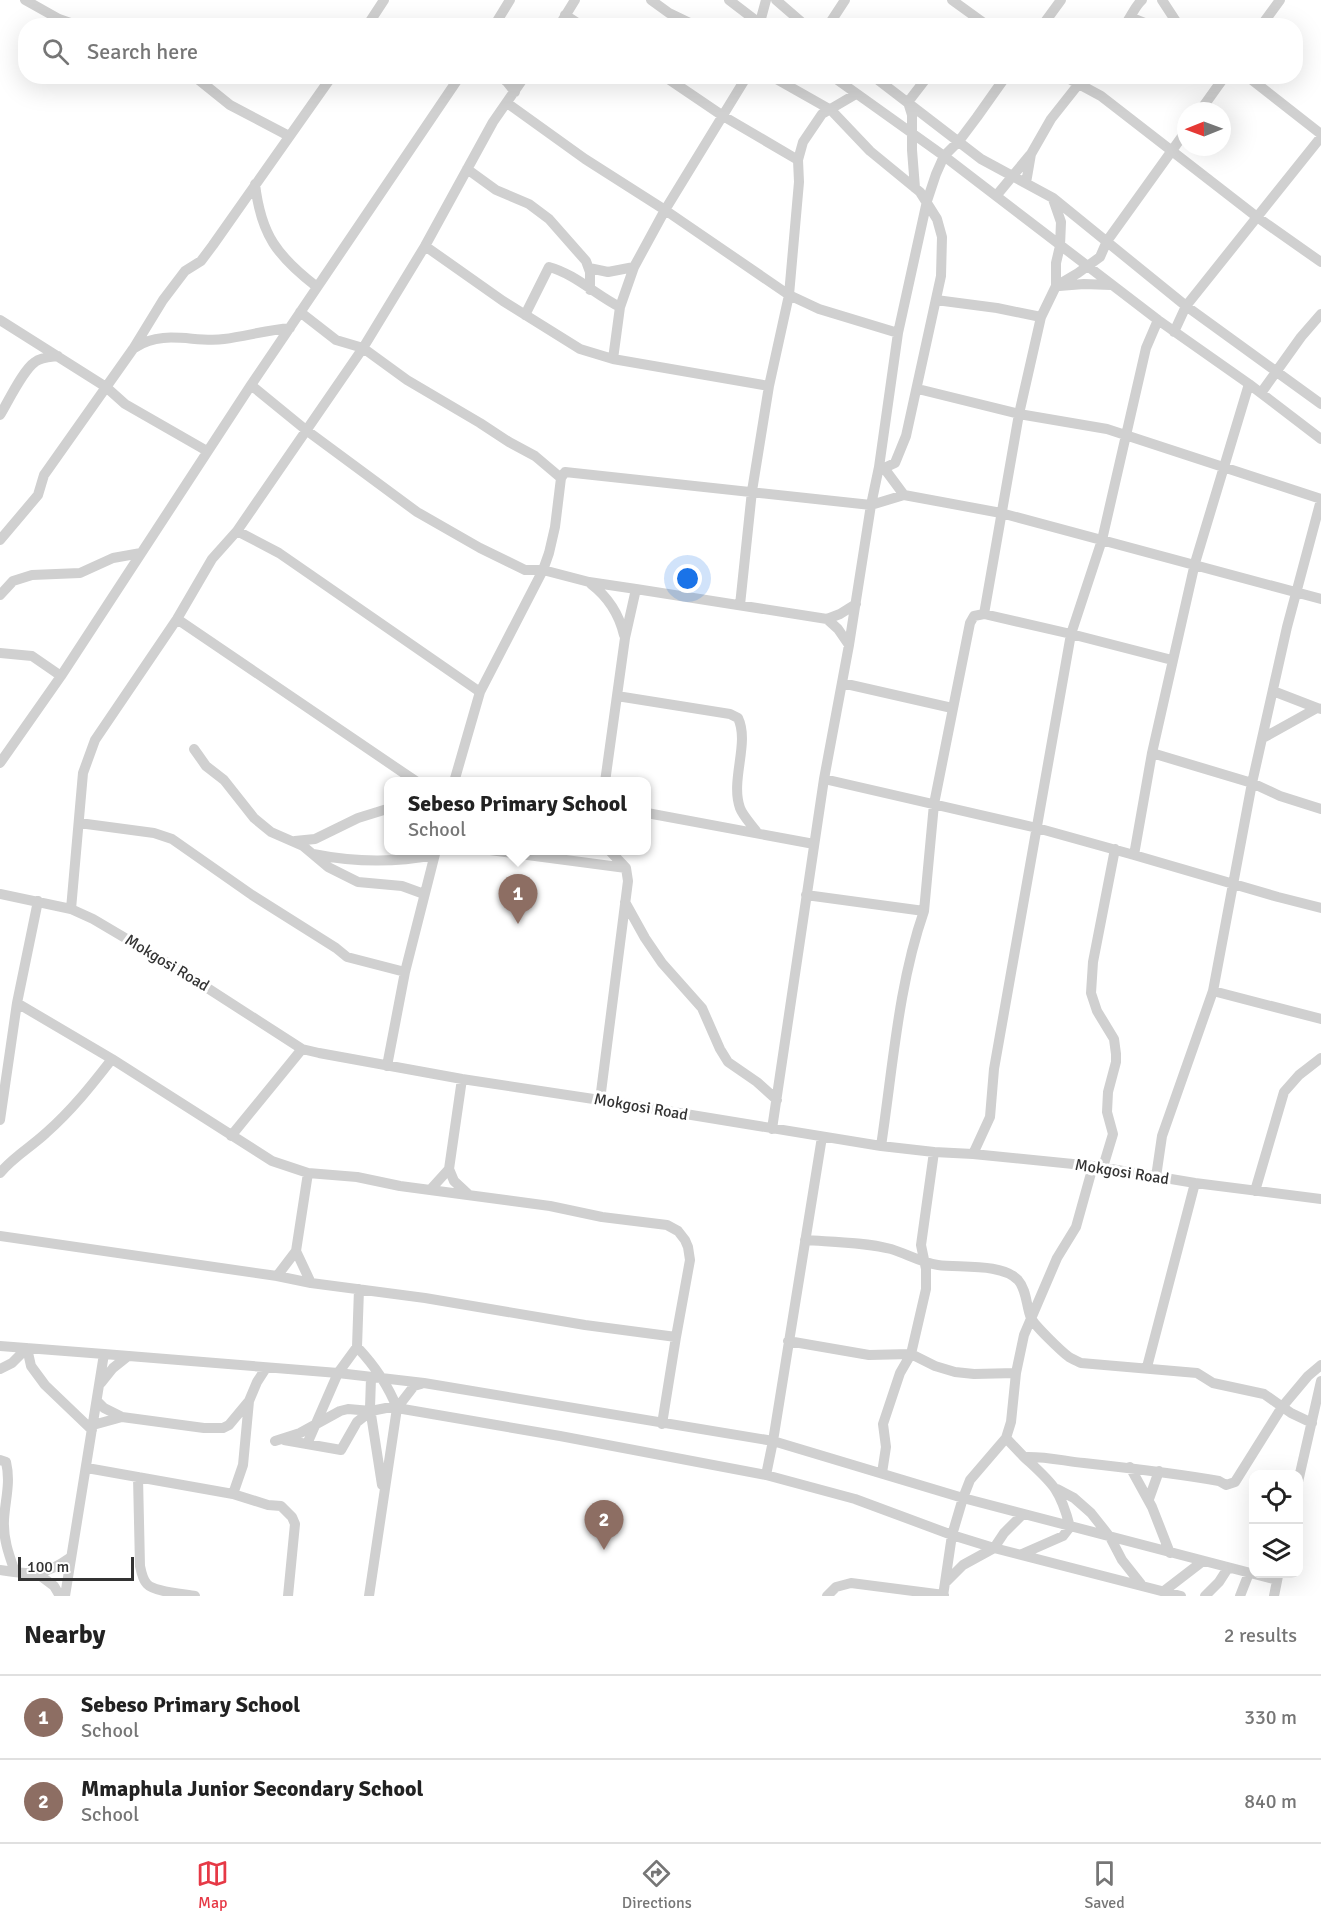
<!DOCTYPE html>
<html lang="en">
<head>
<meta charset="utf-8">
<style>
	:root { --surface:#fff; --page:#f2f2f2; --text:#222; --muted:#767676; --line:#e0e0e0; --accent:#e63946 }
	body { margin:0; font-family:Signika,sans-serif; background:var(--page); color:var(--text) }
	.controls { position:absolute; right:18px; bottom:18px; display:grid; overflow:hidden; border-radius:12px; box-shadow:0 6px 24px #0002 }
	.controls button { width:54px; height:54px; display:grid; place-items:center; padding:0; border:0; border-bottom:2px solid var(--line); background:var(--surface); color:var(--text); font:30px sans-serif }
	.compass { position:absolute; left:1177px; top:102px; width:54px; height:54px; border-radius:50%; background:var(--surface); box-shadow:0 6px 24px #0002; rotate:269deg }
	.scale { position:absolute; left:18px; bottom:15px; width:116px; box-sizing:border-box; padding-left:6px; border:3px solid #333; border-top:0; font-size:16px; line-height:21px; white-space:nowrap; color:#333; -webkit-text-stroke:4px #fff; paint-order:stroke }
	.you { position:absolute; left:688px; top:579px; width:21px; height:21px; margin:-15px; border:4px solid #fff; border-radius:50%; background:#1a73e8; box-shadow:0 0 0 9px #1a73e833 }
	.badge { display:grid; place-items:center; width:39px; height:39px; border-radius:50%; background:var(--accent); color:#fff; font-size:20px; font-weight:700 }
	.pin { position:absolute; translate:-50% -50px; filter:drop-shadow(0 2px 3px #0008) }
	.pin::after { content:''; position:absolute; top:32px; width:21px; height:18px; background:inherit; clip-path:polygon(0 0,100% 0,50% 100%) }
	.popup { position:absolute; left:384px; top:777px; width:267px; height:78px; box-sizing:border-box; display:grid; place-content:center; border-radius:12px; background:var(--surface); filter:drop-shadow(0 2px 4px #0005); font-size:20px; white-space:nowrap; color:var(--muted) }
	.popup b { font-size:22px; color:var(--text) }
	.popup::after { content:''; position:absolute; left:50%; top:100%; margin-left:-12px; border:12px solid transparent; border-top-color:var(--surface) }
	.list { margin:0; padding:0; list-style:none }
	h2 { display:flex; justify-content:space-between; align-items:center; height:78px; margin:0; padding:0 24px; font-size:26px }
	h2 small { font-size:20px; font-weight:400; color:var(--muted) }
	.list li { display:grid; grid-template-columns:39px 1fr auto; gap:18px; align-items:center; box-sizing:border-box; height:84px; padding:0 24px; border-top:2px solid var(--line) }
	.list b { display:block; font-size:22px; white-space:nowrap }
	.list p { margin:0; font-size:20px; white-space:nowrap; color:var(--muted) }
	.list em { font-size:20px; font-style:normal; color:var(--muted) }
	.icon { flex:none; width:33px; height:33px; fill:none; stroke:currentColor; stroke-width:2; stroke-linecap:round; stroke-linejoin:round }
	.map { position:relative; flex:none; width:1321px; height:1596px; overflow:hidden }
	.search { position:absolute; background:var(--surface); box-shadow:0 6px 24px #0002; left:18px; right:18px; top:18px; height:66px; display:flex; align-items:center; gap:15px; box-sizing:border-box; padding:0 21px; border-radius:24px; color:var(--muted); font-size:22px }
	.sheet { height:246px; background:var(--surface) }
	nav { display:flex; justify-content:space-around; align-items:center; box-sizing:border-box; height:84px; border-top:2px solid var(--line); background:var(--surface); font-size:16px; color:var(--muted) }
	nav a { display:grid; justify-items:center; gap:3px }
	nav .on { color:var(--accent) }
	.map>svg:first-child { display:block }
	.lines { fill:none; stroke-linecap:round; stroke-linejoin:round }
	.minor { stroke:#d0d0d0; stroke-width:10 }
	.labels { text-anchor:middle; dominant-baseline:central; stroke-width:6; stroke-linejoin:round; paint-order:stroke }
	.street-label { font-size:16px; fill:#333; stroke:#fff }
</style>
</head>
<body>
<div class="map">
<svg width="1321" height="1596" viewBox="0 0 1321 1596">
	<rect width="100%" height="100%" fill="#fff"/>
	<g class="lines">
		<!-- minor -->
		<path class="minor" d="M25,0l34,19 20,7
			M651,0l18,13 27,13
			M729,0l34,26
			M776,0l30,26
			M952,0l36,26
			M1162,0l17,26
			M565,15l17,11
			M1132,18l20,8
			M367,26l17,-26
			M494,26l16,-26
			M559,26l16,-26
			M759,26l7,-26
			M828,26l17,-26
			M1042,26l19,-26
			M1124,26c7,-8 10,-19 18,-26
			M1261,26l19,-26
			M194,76l36,29 59,31
			M500,76l7,6 8,10
			M664,76l59,40 75,44
			M771,76l60,34 39,41 50,41 17,27 5,18 -1,39 -35,160 -11,27 -11,5
			M832,76l112,80 214,164 91,64 72,55
			M873,76l108,83 72,39 133,108 135,98
			M1064,76l37,20 156,121 64,45
			M1247,76l74,58
			M908,102l4,13v35l3,38
			M908,102l20,-26
			M507,103l78,56 80,51 124,85
			M1200,111l25,-35
			M467,169l29,21 33,14 20,15 37,42 4,11v18
			M1026,183l5,-29 20,-35 34,-43
			M255,184c6,51 22,72 62,103
			M996,196l34,-41
			M425,246l78,55 77,48 33,10 156,27
			M589,268l19,4 26,-5
			M1056,286l22,-13 22,-16 7,-16 79,-110
			M1059,286l25,-2 27,1
			M789,295l10,-113 -1,-22 5,-18 19,-28 34,-20
			M936,300l61,8 44,9
			M300,312l36,28 27,8 44,32 73,43 29,19 26,14 26,22
			M525,315l24,-48c26,7 47,28 71,40
			M0,320l106,67 19,17 82,47
			M1174,332l12,-26 135,-169
			M136,347c27,-18 59,-4 88,-8 22,-3 44,-9 66,-11
			M613,359l7,-52 14,-40 31,-57 82,-134
			M1249,384l-54,179 -43,190 -18,102 144,42 43,11
			M251,385l55,45 111,82 63,36 45,22h18l46,12 47,7
			M918,389l101,25 88,15 214,70
			M1261,393l40,-56 20,-23
			M0,415c8,-13 23,-45 35,-53 6,-5 16,-5 23,-6
			M879,467l5,1 20,27
			M237,531l42,22 201,139
			M0,540l38,-45 6,-20 89,-126 30,-49 22,-29 16,-10 12,-16 119,-169
			M591,584c17,13 28,30 33,51
			M0,595l13,-14 19,-6 48,-2 33,-15 28,-5
			M740,605l12,-114 17,-105 20,-91 30,14 79,24
			M984,614l35,-200 22,-97 15,-31v-23l4,-17 1,-24 -8,-23
			M177,619l240,163
			M827,619l11,10 11,16
			M0,653l32,3 29,20
			M842,683l110,25
			M1273,691l44,17
			M617,696l113,18 8,4c12,25 -8,62 2,90 3,8 11,16 16,23
			M1263,738l54,-30 4,1
			M194,749l12,17 18,14 30,38 17,14 32,14 25,21 30,15 44,4 22,8
			M1152,753l100,30 28,13 41,13
			M0,763l61,-87 190,-291 209,-309
			M824,779l213,49 97,27
			M454,782l26,-90 63,-122 6,-17 6,-26 6,-49 4,-6 306,33 33,-10 97,18 320,86
			M605,782l20,-144 11,-49 191,30 13,-5 16,-10
			M647,813l167,31
			M79,823l75,10 18,6 80,56 84,53 11,9 58,15
			M295,841l20,-2 43,-21 29,-9 2,-3
			M490,850l136,18
			M313,854c40,8 81,9 121,1
			M0,894l71,15 22,10 88,52 121,78 17,4 143,26 138,21 281,46 53,6 39,2 120,12 102,17 126,16
			M806,895l118,16 10,-107 36,-181 4,-7 10,-2 87,20 101,26
			M625,902l20,36 17,25 40,45 18,41 8,13 29,20 20,18
			M71,909l12,-136 12,-33 82,-121 35,-60 25,-28 126,-183 62,-102 68,-124 32,-46
			M1213,991l108,28
			M17,1003l95,56 160,102 36,12 49,4 43,9 150,20 52,11 65,8 11,6 7,9 3,7 2,13 -14,77
			M387,1066l18,-94 31,-122
			M600,1100l28,-219 -2,-13 -17,-18
			M0,1120l17,-117 21,-102
			M772,1129l52,-350 25,-134 22,-140 8,-38 19,-134 29,-132 9,-27 8,-18 15,-15 18,-24 29,-41
			M231,1136l71,-87
			M881,1146c12,-79 17,-160 43,-235
			M973,1154l17,-37 4,-48 77,-435 31,-94 44,-192 12,-28
			M1103,1167l10,-33 -6,-22 1,-20 8,-30v-8l-2,-15 -17,-28 -6,-18 2,-31 22,-113
			M449,1169l5,12 15,14
			M0,1173c13,-16 31,-26 46,-40 26,-23 45,-47 66,-74
			M1156,1177l6,-41 51,-145 39,-208 35,-156 34,-127
			M430,1190l19,-21 13,-90
			M1255,1191l29,-99 15,-17 22,-17
			M0,1236l277,40 34,7 114,15 160,27 91,12 -14,87
			M805,1240c28,2 59,2 86,9 16,5 31,14 47,16 22,3 64,-2 80,15 9,10 8,26 13,38 3,7 31,34 38,39 3,2 8,4 12,6l116,10 16,10 51,11 27,19 21,10
			M296,1251l15,32
			M277,1276l19,-25 12,-78
			M788,1341l81,14 42,-1 24,12 20,6 19,2 42,-1
			M0,1346l104,8
			M357,1347c17,18 31,38 40,61
			M27,1348l4,18 14,19 47,45
			M1147,1367l48,-184
			M0,1369l12,-6 15,-15
			M371,1378l-1,30 12,77
			M101,1383l12,-15 15,-12
			M97,1401l7,7 18,9
			M93,1425l29,-8 82,11h19l6,-3 20,-24
			M1006,1438l18,19c21,-1 40,4 60,6 45,5 90,10 135,18l7,4 9,-3 47,-75 26,-31 13,-11
			M284,1440l57,10 16,-28 14,-11
			M275,1441l25,-8 40,-22 8,-2 23,2 15,-3h11l163,28 206,39 89,24 97,36 42,13 187,48
			M307,1444l31,-71 19,-26 2,-58
			M0,1460l6,2c5,21 -1,38 -2,58 -1,19 5,35 11,52
			M1130,1467l22,40 18,46
			M87,1468l146,26 35,11 13,1 11,11 3,7 -7,72
			M882,1473l4,-26 -3,-23 17,-51 11,-19 15,-65v-20l-5,-24 13,-93
			M766,1475l7,-34 49,-304
			M138,1477l2,89c1,5 3,14 7,18 7,8 38,10 48,12
			M1298,1482l23,-101
			M1057,1489l17,9 17,15 19,24 12,23 19,24
			M233,1494l10,-29 6,-64 8,-19 9,-14
			M1149,1499l10,-28
			M1022,1554l41,-18 7,-9c-10,-39 -18,-44 -46,-70
			M0,1570c33,5 43,7 71,-13
			M38,1574l16,12 6,10
			M945,1583l18,-18 31,-17 10,-15 19,-19
			M1164,1591l39,-30
			M65,1596l39,-242 234,19 86,10 349,58 190,57 314,82
			M369,1596l28,-188 17,-22 7,-2
			M827,1596l9,-9 15,-4 93,12
			M943,1596l9,-61 11,-37 7,-18 36,-42 5,-16 5,-49 8,-38 33,-77 19,-31 17,-61
			M1205,1596l14,-14 9,-14
			M1240,1596l9,-23
			M1274,1596l4,-20"/>
	</g>
	<g class="labels">
		<!-- street labels -->
		<g class="street-label">
			<text transform="translate(167 963) rotate(31)">Mokgosi Road</text>
			<text transform="translate(641 1107) rotate(10)">Mokgosi Road</text>
			<text transform="translate(1122 1172) rotate(9)">Mokgosi Road</text>
		</g>
	</g>
</svg>
<div class="controls">
<button><svg class="icon" aria-label="locate" viewBox="0 0 24 24"><circle cx="12" cy="12" r="6"/><path d="M12 2v4M12 18v4M2 12h4M18 12h4"/></svg></button>
<button><svg class="icon" aria-label="layers" viewBox="0 0 24 24"><path d="M12 4l9 5-9 5-9-5zM3 14l9 5 9-5"/></svg></button>
</div>
<svg class="compass" viewBox="-18 -18 36 36"><path d="M0-13l5 13h-10z" fill="#e53935"/><path d="M0 13l5-13h-10z" fill="#767676"/></svg>
<div class="scale">100 m</div>
<div class="you"></div>
<div class="pin badge" style="left:518px;top:924px;background:#8d6e63">1</div>
<div class="popup"><b>Sebeso Primary School</b>School</div>
<div class="pin badge" style="left:604px;top:1550px;background:#8d6e63">2</div>
<div class="search"><svg class="icon" aria-label="search" viewBox="0 0 24 24"><circle cx="10" cy="10" r="6"/><path d="M15 15l6 6"/></svg>Search here</div>
</div>
<section class="sheet">
<h2>Nearby<small>2 results</small></h2>
<ul class="list">
<li><span class="badge" style="background:#8d6e63">1</span><div><b>Sebeso Primary School</b><p>School</p></div><em>330 m</em></li>
<li><span class="badge" style="background:#8d6e63">2</span><div><b>Mmaphula Junior Secondary School</b><p>School</p></div><em>840 m</em></li>
</ul>
</section>
<nav>
<a class="on"><svg class="icon" aria-label="map" viewBox="0 0 24 24"><path d="M3 6l6-2 6 2 6-2v14l-6 2-6-2-6 2zM9 4v14M15 6v14"/></svg>Map</a>
<a><svg class="icon" aria-label="directions" viewBox="0 0 24 24"><path d="M12 3l9 9-9 9-9-9zM9 14v-3h6M13 9l2 2-2 2"/></svg>Directions</a>
<a><svg class="icon" aria-label="saved" viewBox="0 0 24 24"><path d="M7 4h10v16l-5-4-5 4z"/></svg>Saved</a>
</nav>
</body>
</html>
